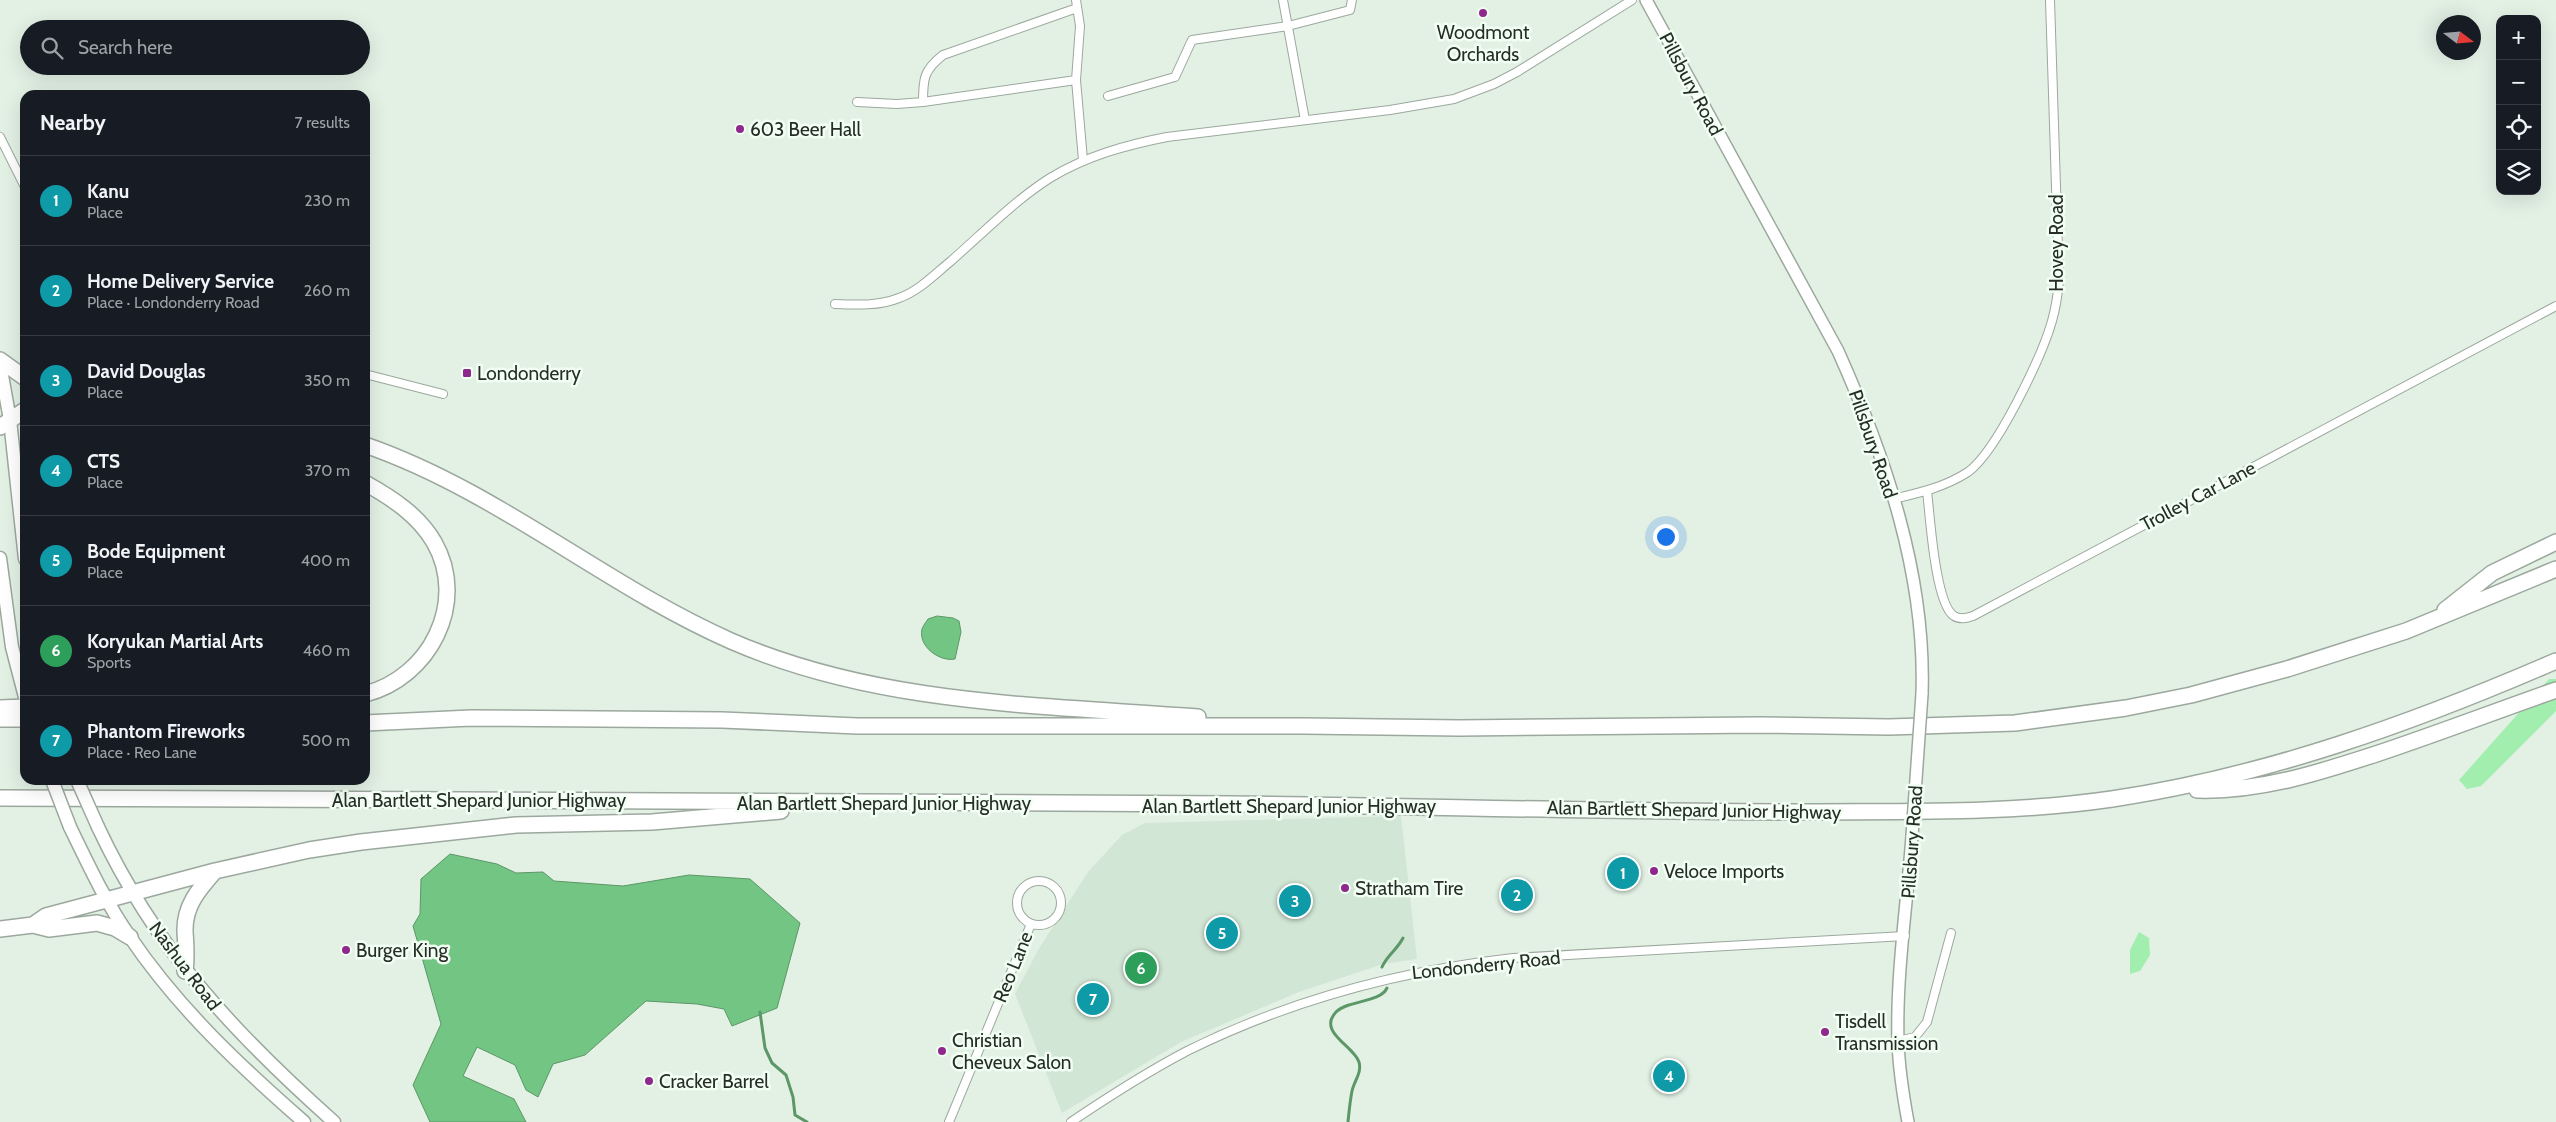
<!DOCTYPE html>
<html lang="en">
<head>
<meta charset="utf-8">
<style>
	:root { --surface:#171b24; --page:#20242c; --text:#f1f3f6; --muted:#9ea1a6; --line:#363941; --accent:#c597c7 }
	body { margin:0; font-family:Cabin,sans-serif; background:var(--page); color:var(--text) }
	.controls { position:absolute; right:15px; top:15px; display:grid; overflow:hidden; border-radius:10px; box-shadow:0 5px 20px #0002 }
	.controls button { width:45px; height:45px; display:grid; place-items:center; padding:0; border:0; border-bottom:1px solid var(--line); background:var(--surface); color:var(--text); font:25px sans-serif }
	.compass { position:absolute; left:2436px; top:15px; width:45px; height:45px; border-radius:50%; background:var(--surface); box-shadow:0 5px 20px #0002; rotate:106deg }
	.you { position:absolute; left:1665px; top:536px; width:18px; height:18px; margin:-12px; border:4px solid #fff; border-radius:50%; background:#1a73e8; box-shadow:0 0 0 8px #1a73e833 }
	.badge { display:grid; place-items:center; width:32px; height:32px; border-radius:50%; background:var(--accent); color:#fff; font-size:16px; font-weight:700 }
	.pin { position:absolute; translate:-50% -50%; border:2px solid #fff; box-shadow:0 1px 5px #0006 }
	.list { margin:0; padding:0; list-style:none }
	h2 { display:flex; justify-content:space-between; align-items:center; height:65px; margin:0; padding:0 20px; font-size:21px }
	h2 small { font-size:16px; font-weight:400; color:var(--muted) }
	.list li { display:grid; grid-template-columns:32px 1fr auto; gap:15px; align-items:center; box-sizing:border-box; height:90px; padding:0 20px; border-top:1px solid var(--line) }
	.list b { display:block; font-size:19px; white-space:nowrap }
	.list p { margin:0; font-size:16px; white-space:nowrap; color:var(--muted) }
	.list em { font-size:16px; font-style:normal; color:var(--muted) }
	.icon { flex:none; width:28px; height:28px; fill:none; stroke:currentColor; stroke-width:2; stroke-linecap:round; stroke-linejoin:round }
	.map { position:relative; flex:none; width:2556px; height:1122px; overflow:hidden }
	.search { position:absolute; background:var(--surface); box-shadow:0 5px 20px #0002; left:20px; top:20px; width:350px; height:55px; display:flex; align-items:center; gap:12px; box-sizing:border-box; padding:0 18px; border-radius:28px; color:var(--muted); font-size:19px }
	.panel { position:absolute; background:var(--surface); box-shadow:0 5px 20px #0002; left:20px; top:90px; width:350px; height:695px; border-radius:15px }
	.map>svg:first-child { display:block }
	.built { fill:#d2e6d5 }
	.green { fill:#a1eeae }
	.water { fill:#73c583; stroke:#5c9767 }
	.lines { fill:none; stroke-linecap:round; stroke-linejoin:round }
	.stream { stroke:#5c9767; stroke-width:3 }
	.street-casing { stroke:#9ca89d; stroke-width:10 }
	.secondary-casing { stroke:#9ca89d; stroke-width:14 }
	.primary-casing { stroke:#9ca89d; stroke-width:15 }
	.highway-casing { stroke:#9ca89d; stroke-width:18 }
	.street { stroke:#fff; stroke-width:8 }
	.secondary { stroke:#fff; stroke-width:11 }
	.primary { stroke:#fff; stroke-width:12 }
	.highway { stroke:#fff; stroke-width:15 }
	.secondary-bridge-casing { stroke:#9ca89d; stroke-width:14; stroke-linecap:butt }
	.primary-bridge-casing { stroke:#9ca89d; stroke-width:15; stroke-linecap:butt }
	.secondary-bridge { stroke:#fff; stroke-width:11 }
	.primary-bridge { stroke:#fff; stroke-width:12 }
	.poi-dot { fill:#8f278d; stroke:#f1fef2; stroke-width:2 }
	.labels { text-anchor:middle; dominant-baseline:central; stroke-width:5; stroke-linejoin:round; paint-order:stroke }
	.poi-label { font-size:19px; fill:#272c27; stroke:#f1fef2; text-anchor:start }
	.street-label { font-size:19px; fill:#272c27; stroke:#f1fef2 }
</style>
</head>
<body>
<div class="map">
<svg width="2556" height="1122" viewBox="0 0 2556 1122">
	<rect width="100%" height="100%" fill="#e3f1e5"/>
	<!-- built -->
	<path class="built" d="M1401,816l16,143 -34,5 -84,28 -118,50 -119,71 -47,-119 23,-44 50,-78 34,-37 23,-12z"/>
	<!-- green -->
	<path class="green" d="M2549,679h7v32l-75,75 -14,3 -8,-9z
		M2139,932l10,6 1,17 -10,16 -10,3v-24z"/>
	<!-- water -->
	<path class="water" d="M937,616l16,2 6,3 2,11 -6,27c-15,3 -37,-12 -33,-30 1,-3 4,-7 6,-10z
		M450,854l47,10 19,9 27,-1 11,9 69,5 66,-11 61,4 50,44 -23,85 -45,18 -8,-17 -27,-5 -51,-3 -61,54 -32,9 -15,33 -12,-7 -11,-25 -38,-18 -14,29 51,23 12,23h-96l-17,-37 28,-61 -28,-98 7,-12 1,-35z"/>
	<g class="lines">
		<!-- stream -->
		<path class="stream" d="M1382,967c5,-12 15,-17 21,-29
			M760,1012l5,36 7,15 14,12 7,22 2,18 12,7
			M1348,1122c1,-10 2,-21 4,-31 2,-10 10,-18 7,-29 -5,-16 -42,-30 -23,-50 12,-12 44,-9 51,-24"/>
		<!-- street casing -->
		<g class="street-casing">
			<path id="street" d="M1076,0l4,26 -4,54 7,80
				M1283,0l22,120
				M1108,96l67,-19 17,-37 96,-14 62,-16 2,-10
				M857,102l40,2 26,-2 153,-22
				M923,102c0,-24 1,-32 20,-47l134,-47
				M0,137l25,50
				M835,304c22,1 44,2 64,-6 20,-7 36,-24 52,-37 32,-28 63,-60 99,-83 36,-22 76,-33 117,-41l223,-27 64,-11 40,-15 23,-12 115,-72
				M365,374l78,20
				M1927,491c3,24 8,113 27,125 6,4 13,2 19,0l583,-310
				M1893,499c26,-6 52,-12 75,-27 29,-21 74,-116 84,-151 4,-14 6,-28 7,-41l-9,-280
				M1017 903a22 22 0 1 1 44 0a22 22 0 1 1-44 0Z
				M1898,1041l17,-4 12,-15 24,-89
				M949,1122l82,-198
				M1071,1122c37,-25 76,-50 116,-71 103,-51 211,-80 326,-93l392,-22"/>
		</g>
		<!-- secondary casing -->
		<g class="secondary-casing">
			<path id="secondary" d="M1646,0l192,351c48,107 88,225 84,343
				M1908,1122c-5,-27 -9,-53 -10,-80 -2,-67 9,-138 14,-206"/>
		</g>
		<!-- primary casing -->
		<g class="primary-casing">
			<path id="primary" d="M0,364l10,56 15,139
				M0,558l12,89 13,50
				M70,827c18,37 36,76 60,110 48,71 110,129 174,185
				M98,827c57,122 136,206 236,295"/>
		</g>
		<!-- highway casing -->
		<g class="highway-casing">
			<path id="highway" d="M0,360l25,18
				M0,427l25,-17
				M365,445c133,46 239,140 366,196 147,64 309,64 467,76
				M365,483c27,15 53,32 69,59 35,61 -5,136 -69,152
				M2445,610l47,-37 64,-31
				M0,708l25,-1
				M0,719h25
				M365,723l106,-5 251,2 135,6h447l156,2 300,-3 129,2 126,-4 111,-15 65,-13 96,-26 119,-38 150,-62
				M2197,790c62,2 121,-17 179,-36 60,-20 120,-43 180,-64
				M0,798c410,1 821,4 1231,6 190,2 380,8 570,8 104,-1 208,2 311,-13 154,-23 301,-76 444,-138
				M33,925l13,-9 169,-45 94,-21 52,-8 155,-17 136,-3 129,-11
				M0,929l33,-4 16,4 48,-6 18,5 15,9
				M185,971c2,-15 1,-24 0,-39 -1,-26 14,-43 30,-61"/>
		</g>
		<!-- street -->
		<use href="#street" class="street"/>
		<!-- secondary -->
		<use href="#secondary" class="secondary"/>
		<!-- primary -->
		<use href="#primary" class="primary"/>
		<!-- highway -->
		<use href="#highway" class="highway"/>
		<!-- secondary-bridge casing -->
		<g class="secondary-bridge-casing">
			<path id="secondary-bridge" d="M1912,836l10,-142"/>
		</g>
		<!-- primary-bridge casing -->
		<g class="primary-bridge-casing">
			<path id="primary-bridge" d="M52,780l18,47
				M77,780l21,47"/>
		</g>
		<!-- secondary-bridge -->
		<use href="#secondary-bridge" class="secondary-bridge"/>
		<!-- primary-bridge -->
		<use href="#primary-bridge" class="primary-bridge"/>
	</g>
	<!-- markers -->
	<g class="poi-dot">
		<circle cx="1483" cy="13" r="5"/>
		<circle cx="740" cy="129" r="5"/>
		<rect x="462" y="368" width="10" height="10" rx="2.5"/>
		<circle cx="1654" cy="871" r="5"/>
		<circle cx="1345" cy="888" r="5"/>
		<circle cx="346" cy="950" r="5"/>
		<circle cx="1825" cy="1032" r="5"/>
		<circle cx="942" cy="1051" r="5"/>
		<circle cx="649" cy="1081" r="5"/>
	</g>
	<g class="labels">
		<!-- poi labels -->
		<g class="poi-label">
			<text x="1483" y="32" text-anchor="middle">Woodmont<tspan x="1483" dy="22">Orchards</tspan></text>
			<text x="750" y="129">603 Beer Hall</text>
			<text x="477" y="373">Londonderry</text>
			<text x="1664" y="871">Veloce Imports</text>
			<text x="1355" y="888">Stratham Tire</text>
			<text x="356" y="950">Burger King</text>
			<text x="1835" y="1021">Tisdell<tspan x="1835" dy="22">Transmission</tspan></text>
			<text x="952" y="1040">Christian<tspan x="952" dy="22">Cheveux Salon</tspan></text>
			<text x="659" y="1081">Cracker Barrel</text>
		</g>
		<!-- street labels -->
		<g class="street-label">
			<text transform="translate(1691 84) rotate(62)">Pillsbury Road</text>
			<text transform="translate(2056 243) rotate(-90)">Hovey Road</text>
			<text transform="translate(1873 444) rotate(71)">Pillsbury Road</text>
			<text transform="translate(2198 496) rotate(-28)">Trolley Car Lane</text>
			<text x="479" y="800">Alan Bartlett Shepard Junior Highway</text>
			<text x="884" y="803">Alan Bartlett Shepard Junior Highway</text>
			<text x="1289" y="806">Alan Bartlett Shepard Junior Highway</text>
			<text transform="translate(1694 810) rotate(1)">Alan Bartlett Shepard Junior Highway</text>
			<text transform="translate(1912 842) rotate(-86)">Pillsbury Road</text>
			<text transform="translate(1486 965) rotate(-6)">Londonderry Road</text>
			<text transform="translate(185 966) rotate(53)">Nashua Road</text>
			<text transform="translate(1013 967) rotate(-68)">Reo Lane</text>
		</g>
	</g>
</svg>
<div class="controls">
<button>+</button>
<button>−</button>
<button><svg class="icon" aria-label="locate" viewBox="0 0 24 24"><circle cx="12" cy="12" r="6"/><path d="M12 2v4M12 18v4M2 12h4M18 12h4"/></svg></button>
<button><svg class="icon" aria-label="layers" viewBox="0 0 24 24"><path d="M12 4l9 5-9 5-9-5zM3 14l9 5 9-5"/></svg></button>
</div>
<svg class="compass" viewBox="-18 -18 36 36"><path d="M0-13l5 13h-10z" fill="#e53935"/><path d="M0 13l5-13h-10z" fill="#9ea1a6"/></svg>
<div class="you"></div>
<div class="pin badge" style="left:1623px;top:873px;background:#0f9aa8">1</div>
<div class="pin badge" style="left:1517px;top:895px;background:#0f9aa8">2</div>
<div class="pin badge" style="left:1295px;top:901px;background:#0f9aa8">3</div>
<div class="pin badge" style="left:1669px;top:1076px;background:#0f9aa8">4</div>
<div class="pin badge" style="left:1222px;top:933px;background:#0f9aa8">5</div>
<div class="pin badge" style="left:1141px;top:968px;background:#2e9e5b">6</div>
<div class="pin badge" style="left:1093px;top:999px;background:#0f9aa8">7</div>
<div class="search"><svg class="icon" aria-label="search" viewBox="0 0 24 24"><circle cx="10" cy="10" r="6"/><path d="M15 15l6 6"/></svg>Search here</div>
<section class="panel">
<h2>Nearby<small>7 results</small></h2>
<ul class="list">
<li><span class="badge" style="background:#0f9aa8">1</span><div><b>Kanu</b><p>Place</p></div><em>230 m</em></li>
<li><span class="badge" style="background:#0f9aa8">2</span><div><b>Home Delivery Service</b><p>Place · Londonderry Road</p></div><em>260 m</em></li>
<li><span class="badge" style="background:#0f9aa8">3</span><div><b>David Douglas</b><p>Place</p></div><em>350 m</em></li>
<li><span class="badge" style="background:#0f9aa8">4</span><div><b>CTS</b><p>Place</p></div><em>370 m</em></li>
<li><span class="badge" style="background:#0f9aa8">5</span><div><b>Bode Equipment</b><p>Place</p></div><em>400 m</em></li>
<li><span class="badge" style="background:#2e9e5b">6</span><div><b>Koryukan Martial Arts</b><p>Sports</p></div><em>460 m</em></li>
<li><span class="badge" style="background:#0f9aa8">7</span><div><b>Phantom Fireworks</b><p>Place · Reo Lane</p></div><em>500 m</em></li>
</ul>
</section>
</div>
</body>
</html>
